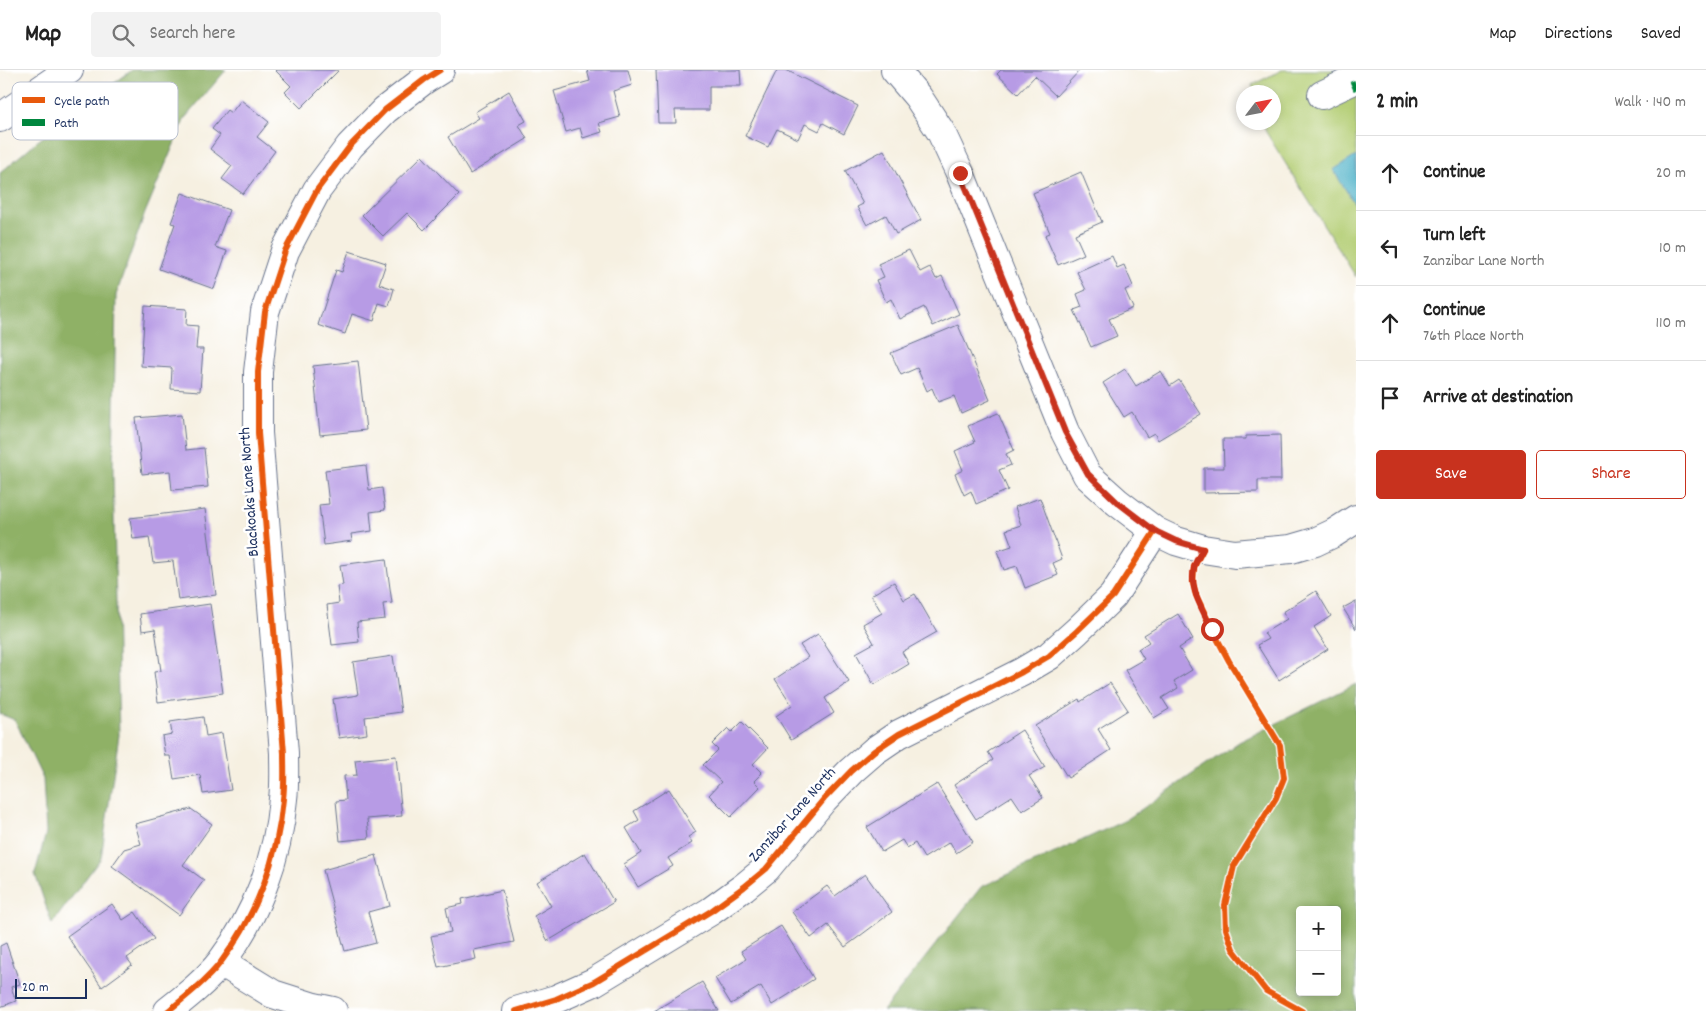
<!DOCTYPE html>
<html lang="en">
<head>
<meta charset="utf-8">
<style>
	:root { --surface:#fff; --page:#f2f2f2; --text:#222; --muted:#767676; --line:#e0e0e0; --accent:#c8321e }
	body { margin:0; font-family:Dekko,sans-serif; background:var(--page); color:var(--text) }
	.controls { position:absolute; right:15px; bottom:15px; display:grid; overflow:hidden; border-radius:5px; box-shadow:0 2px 8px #0003 }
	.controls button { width:45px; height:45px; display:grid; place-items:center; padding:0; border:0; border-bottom:1px solid var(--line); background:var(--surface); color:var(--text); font:25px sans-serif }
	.compass { position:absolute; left:1236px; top:15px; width:45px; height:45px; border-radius:50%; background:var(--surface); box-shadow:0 2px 8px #0003; rotate:58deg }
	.scale { position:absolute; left:15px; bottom:12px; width:72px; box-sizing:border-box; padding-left:5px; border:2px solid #1b2f5e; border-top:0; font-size:14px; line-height:18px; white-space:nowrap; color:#1b2f5e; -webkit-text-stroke:4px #fff; paint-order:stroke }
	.stop { position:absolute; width:15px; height:15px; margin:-11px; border:4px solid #c8321e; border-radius:50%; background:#fff }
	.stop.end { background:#c8321e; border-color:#fff; box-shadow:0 1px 5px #0008 }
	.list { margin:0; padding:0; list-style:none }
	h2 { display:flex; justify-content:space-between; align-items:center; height:65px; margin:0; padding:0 20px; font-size:21px }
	h2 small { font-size:16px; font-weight:400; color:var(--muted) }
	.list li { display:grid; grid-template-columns:32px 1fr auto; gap:15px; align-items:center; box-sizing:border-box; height:75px; padding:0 20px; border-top:1px solid var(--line) }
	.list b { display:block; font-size:19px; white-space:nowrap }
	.list p { margin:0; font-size:16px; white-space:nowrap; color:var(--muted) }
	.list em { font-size:16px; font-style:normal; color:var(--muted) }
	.actions { display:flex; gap:10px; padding:15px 20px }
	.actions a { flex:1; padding:11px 0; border:1px solid var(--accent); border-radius:5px; text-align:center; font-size:18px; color:var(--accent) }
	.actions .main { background:var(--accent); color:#fff }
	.icon { flex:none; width:28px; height:28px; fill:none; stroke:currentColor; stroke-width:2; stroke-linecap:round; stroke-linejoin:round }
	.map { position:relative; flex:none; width:1356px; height:941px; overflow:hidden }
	header { display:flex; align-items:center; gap:30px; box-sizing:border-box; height:70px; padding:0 25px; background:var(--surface); border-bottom:1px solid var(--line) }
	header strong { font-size:24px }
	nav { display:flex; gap:28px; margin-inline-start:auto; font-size:18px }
	.search { width:350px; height:45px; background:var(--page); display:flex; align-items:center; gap:12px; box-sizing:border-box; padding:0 18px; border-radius:5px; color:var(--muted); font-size:19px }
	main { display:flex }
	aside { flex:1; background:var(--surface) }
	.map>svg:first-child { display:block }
	.green { fill:#b4ce74; stroke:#687e69 }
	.forest { fill:#8fb166; stroke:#557062; fill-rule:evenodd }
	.water { fill:#45adc5; stroke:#306e92 }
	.building { fill:#b79be5 }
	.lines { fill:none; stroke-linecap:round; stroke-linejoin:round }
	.minor-casing { stroke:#68738c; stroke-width:30 }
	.minor { stroke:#fff; stroke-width:28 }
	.quiet { stroke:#00873e; stroke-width:5; stroke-dasharray:10 5; stroke-linecap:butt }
	.cycleway-casing { stroke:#fff; stroke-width:9 }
	.cycleway { stroke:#e8590c; stroke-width:6 }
	.route { stroke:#c8321e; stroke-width:6 }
	.labels { text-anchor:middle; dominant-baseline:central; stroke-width:5; stroke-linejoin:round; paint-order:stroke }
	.street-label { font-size:16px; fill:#1b2f5e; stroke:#fff }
	.key { fill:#fff; stroke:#bbc1cf; stroke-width:1 }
	.key-label { font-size:14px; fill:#1b2f5e }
</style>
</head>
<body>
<header>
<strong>Map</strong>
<div class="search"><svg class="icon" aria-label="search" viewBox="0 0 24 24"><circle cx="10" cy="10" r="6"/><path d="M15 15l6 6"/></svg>Search here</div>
<nav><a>Map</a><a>Directions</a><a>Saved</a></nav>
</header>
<main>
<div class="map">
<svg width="1356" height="941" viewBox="0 0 1356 941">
	<rect width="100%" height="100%" fill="#fff"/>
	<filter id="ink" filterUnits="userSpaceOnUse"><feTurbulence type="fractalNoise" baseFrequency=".02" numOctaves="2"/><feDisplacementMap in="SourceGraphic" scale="10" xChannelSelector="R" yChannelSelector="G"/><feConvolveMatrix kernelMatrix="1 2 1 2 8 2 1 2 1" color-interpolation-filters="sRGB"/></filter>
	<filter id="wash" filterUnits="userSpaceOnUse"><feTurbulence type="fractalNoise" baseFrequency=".0096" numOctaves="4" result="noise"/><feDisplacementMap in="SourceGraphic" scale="20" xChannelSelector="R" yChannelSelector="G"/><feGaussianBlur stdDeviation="1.12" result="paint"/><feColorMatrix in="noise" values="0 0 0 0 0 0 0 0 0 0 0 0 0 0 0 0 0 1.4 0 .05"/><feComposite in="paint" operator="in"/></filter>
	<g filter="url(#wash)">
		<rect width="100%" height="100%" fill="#f6f0e1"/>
		<!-- green -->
		<path class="green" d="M1282,0h74v207l-90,-145 -3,-9 11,-1v-30h-20l-2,-7z"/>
		<!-- forest -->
		<path class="forest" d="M132,0h94l-41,48 -40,95 -29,82 -3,177 6,263 -18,123 -49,66 -17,-50 11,-41 -3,-54 -28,-59 -15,-6v-541l35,-30z
			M1356,614v327h-473l98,-124 145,-67 113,-78zM1300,840h37v82h-37z"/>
		<!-- water -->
		<path class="water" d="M1356,86v50l-23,-36z"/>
		<g id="blocks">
			<!-- building -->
			<path class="building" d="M275,0h64l-38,38 -16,-16 6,-6z
				M587,0h41l4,15 -19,6 7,26 -21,6 3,9 -19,6 -3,-10 -14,4 -12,-41 36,-10z
				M656,0h84l1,16h-32v24h-34l1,13h-18z
				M777,0h9l72,36 -14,28 -21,-11 -4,8 -14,-7 -7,15 -21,-10 -9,18 -23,-11z
				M1001,0h79l-24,26 -21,-20 -17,18 -21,-20z
				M509,21l17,30 -7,4 8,14 -57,35 -22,-37 31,-19 -4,-6z
				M241,30l28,22 -12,15 18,14 -32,43 -21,-15 10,-13 -22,-17 10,-14 -8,-6 15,-19 4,3z
				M884,80l37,70 -25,14 -10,-19 -19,10 -10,-18 6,-3 -18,-33z
				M422,86l37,39 -35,35 -17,-17 -24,23 -21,-21z
				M1081,102l21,50 -27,12 9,20 -26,11 -13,-30 5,-2 -17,-40z
				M182,123l47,17 -14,37 12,4 -13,38 -55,-20 16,-45 -4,-1z
				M909,180l11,22 10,-5 6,12 6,-3 17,38 -26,12 -9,-19 -24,12 -9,-20 -5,3 -10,-22 8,-3 -6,-13z
				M349,181l37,12 -7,21 15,5 -5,17 -10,-3 -5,18 -22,-7 -7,20 -27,-9 18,-55 6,2z
				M1112,186l5,12 7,-3 9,21 -8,4 8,18 -24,11 8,17 -26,11 -17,-37 8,-3 -5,-13 9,-4 -9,-18z
				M145,236l42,3 -1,16 12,1 -2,23h7l-3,42 -29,-2 1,-21 -31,-2z
				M958,255l32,75 -29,13 -7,-17 -16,6 -6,-14 -5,3 -10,-23 -16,7 -10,-22z
				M358,291l8,69 -46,5 -7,-69z
				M1125,299l11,17 25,-15 9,15 9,-6 22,34 -43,26 -4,-7 -7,4 -15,-25 -8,5 -21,-34z
				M998,343l16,37 -8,4 5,11 -12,5 9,20 -32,14 -5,-13 -7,4 -9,-21 8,-4 -8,-19 20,-9 -7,-16z
				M182,344l4,36 18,-2 4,39 -36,3 -2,-19 -28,3 -6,-56z
				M1280,365l1,45h-23v12l-54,1v-25h20l-1,-29h23v-3z
				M366,395l3,25 13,-2 3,22 -15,2 2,19 -21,3 1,7 -28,4 -5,-40 10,-1 -4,-34z
				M1040,428l22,61 -9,4 5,12 -33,13 -8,-22 -13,4 -7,-19 15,-5 -6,-16 15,-5 -6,-18z
				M205,439l11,86 -38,5 -5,-39 -20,2 -4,-26 -16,2 -3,-21z
				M386,489l6,44 -9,1 2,15 -28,3 2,20 -27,3 -5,-40 12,-2 -2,-17 6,-1 -3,-20z
				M894,512l10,18 11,-6 22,38 -35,20 7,12 -35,21 -18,-32 18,-10 -11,-19 19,-11 -11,-18z
				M1316,521l15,25 -17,11 14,22 -49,31 -22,-35 11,-6 -4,-6 23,-14 -4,-7z
				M1356,531v28l-13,-21z
				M210,534l13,89 -65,9 -4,-30 7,-1 -6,-42 -13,2 -2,-17z
				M1178,544l15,25 -14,9 13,22 -18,11 4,7 -16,10 7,11 -15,9 -29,-48 19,-11 -6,-10 11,-7 -5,-7z
				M818,564l31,48 -24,16 9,15 -43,27 -15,-24 16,-11 -17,-26 33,-22 -8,-12z
				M393,586l8,56 -36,5 2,17 -28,4 -6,-39 25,-4 -5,-33z
				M1110,613l18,27 -30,19 13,21 -43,28 -33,-52 44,-27 1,3z
				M203,647l3,19 16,-3 9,57 -28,4 -3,-19 -26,4 -4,-23h-5l-3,-20 10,-2 -2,-12z
				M742,652l26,26 -15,16 9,9 -8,8 6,6 -29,30 -22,-22 12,-13 -18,-17 15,-15 -6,-6 16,-16 4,4z
				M1022,660l23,37 -16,9 14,22 -21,13 -10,-15 -36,23 -22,-34 39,-25 -5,-8z
				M396,686l6,60 -35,3 2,19 -29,3 -4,-40 10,-1 -2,-24 13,-1 -2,-15z
				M937,714l36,58 -17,11 -6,-11 -26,16 -9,-15 -8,5 -5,-8 -20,12 -15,-25z
				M669,719l27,43 -8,5 4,6 -24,15 5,8 -35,21 -14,-23 17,-11 -15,-25 13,-8 -5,-9z
				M191,739l21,15 -29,41 21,15 -25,35 -67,-49 12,-17 17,-5 -6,-20z
				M585,783l29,49 -66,39 -14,-25 17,-10 -14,-24z
				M376,785l14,51 -22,6 8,31 -31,8 -22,-81z
				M865,804l27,38 -47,35 -17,-22 -17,13 -19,-26 35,-26 8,10z
				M502,820l12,52 -40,8 2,9 -38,8 -7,-31 20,-4 -5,-24 17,-4 -1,-5z
				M112,834l11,16 12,-8 19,27 -27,19 5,7 -30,22 -35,-51z
				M781,856l33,53 -42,26 -11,-19 -30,18 -16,-26 31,-19 -5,-8z
				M6,873l14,41 -9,3 5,14 -16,6v-61z
				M702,912l17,29h-65z"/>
		</g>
	</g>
	<g filter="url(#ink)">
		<use href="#blocks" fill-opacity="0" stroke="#68738c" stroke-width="1"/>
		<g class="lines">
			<!-- minor casing -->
			<g class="minor-casing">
				<path id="minor" d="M895,0l23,27 23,35 19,41 105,259 22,43 30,27 38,29 21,10 27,8 32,5 56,-5 24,-7 19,-9 22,-14
					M1322,25l34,-16
					M0,48l69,-48
					M221,892l52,32 41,13 19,4
					M168,941c19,-15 39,-31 53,-49 36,-47 57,-105 62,-163 2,-15 1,-31 1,-46l-26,-320v-61l7,-60 20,-61 32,-61 33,-44 35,-36 39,-30 16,-10
					M516,941l40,-12 38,-17 117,-71 33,-24 22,-18 58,-70 27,-28 23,-20 25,-17 123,-62 27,-16 28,-25 36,-35 42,-65"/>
			</g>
			<!-- minor -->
			<use href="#minor" class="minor"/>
			<!-- quiet -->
			<path class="quiet" d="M1352,11l4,9"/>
			<!-- cycleway casing -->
			<g class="cycleway-casing">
				<path id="cycleway" d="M1203,479l-9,18 -1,16 3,12 16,34 17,32 51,84 4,33 -8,20 -42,68 -9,39 1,24 7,20 33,42 36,20
					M168,941c19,-15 39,-31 53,-49 36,-47 57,-105 62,-163 2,-15 1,-31 1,-46l-26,-320v-61l7,-60 20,-61 32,-61 33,-44 35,-36 39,-30 16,-10
					M516,941l40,-12 38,-17 117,-71 33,-24 22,-18 58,-70 27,-28 23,-20 25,-17 123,-62 27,-16 28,-25 36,-35 42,-65"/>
			</g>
			<!-- cycleway -->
			<use href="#cycleway" class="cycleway"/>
		</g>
	</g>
	<g class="lines" filter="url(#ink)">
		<!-- route -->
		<path class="route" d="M960,103l105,259 23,42 29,28 38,29 21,10 27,8c-3,6 -8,12 -9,19 -5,21 9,43 18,61"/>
	</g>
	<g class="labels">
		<!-- street labels -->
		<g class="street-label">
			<text transform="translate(250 422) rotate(-94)">Blackoaks Lane North</text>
			<text transform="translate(793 745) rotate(-48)">Zanzibar Lane North</text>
		</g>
	</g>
	<!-- legend -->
	<rect x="12" y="12" width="166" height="58" rx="8" class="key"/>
	<rect x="22" y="27" width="23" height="6" fill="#e8590c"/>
	<rect x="22" y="49" width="23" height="7" fill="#00873e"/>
	<g class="key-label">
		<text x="54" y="35">Cycle path</text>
		<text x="54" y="57">Path</text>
	</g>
</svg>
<div class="controls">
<button>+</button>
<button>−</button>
</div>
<svg class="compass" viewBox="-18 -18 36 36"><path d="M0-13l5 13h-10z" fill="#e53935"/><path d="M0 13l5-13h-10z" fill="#767676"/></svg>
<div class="scale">20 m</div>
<div class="stop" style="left:1212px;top:559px"></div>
<div class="stop end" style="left:960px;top:103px"></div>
</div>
<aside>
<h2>2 min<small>Walk · 140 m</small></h2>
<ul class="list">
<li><svg class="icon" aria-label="ahead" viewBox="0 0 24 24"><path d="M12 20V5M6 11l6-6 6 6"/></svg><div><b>Continue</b></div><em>20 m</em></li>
<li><svg class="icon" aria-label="left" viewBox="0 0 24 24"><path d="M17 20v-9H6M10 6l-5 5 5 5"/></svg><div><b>Turn left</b><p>Zanzibar Lane North</p></div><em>10 m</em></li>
<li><svg class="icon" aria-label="ahead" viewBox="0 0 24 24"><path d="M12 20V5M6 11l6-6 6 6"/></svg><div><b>Continue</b><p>76th Place North</p></div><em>110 m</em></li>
<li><svg class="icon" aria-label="arrive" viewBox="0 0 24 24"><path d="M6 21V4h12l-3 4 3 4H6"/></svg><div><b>Arrive at destination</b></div></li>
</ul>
<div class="actions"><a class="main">Save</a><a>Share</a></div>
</aside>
</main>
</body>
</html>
